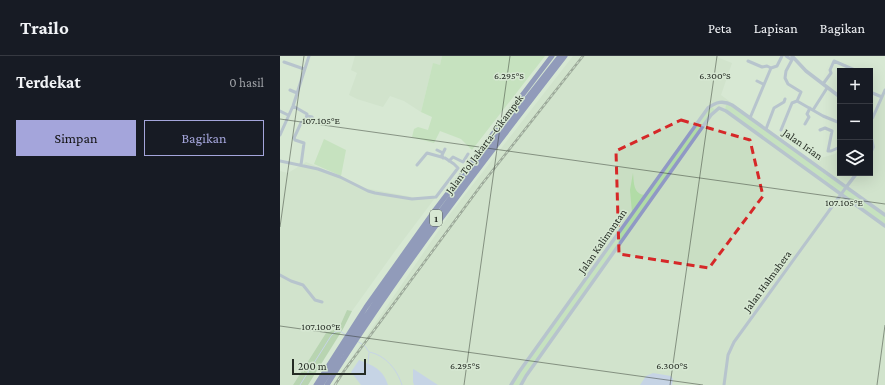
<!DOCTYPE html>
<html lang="id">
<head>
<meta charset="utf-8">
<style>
	:root { --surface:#171b24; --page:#20242c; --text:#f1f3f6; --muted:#9ea1a6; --line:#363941; --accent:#a4a5db }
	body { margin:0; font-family:"Crimson Pro",serif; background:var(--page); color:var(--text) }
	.controls { position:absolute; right:12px; top:12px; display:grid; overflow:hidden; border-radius:0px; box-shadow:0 4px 16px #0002 }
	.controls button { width:36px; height:36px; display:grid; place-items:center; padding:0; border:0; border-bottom:1px solid var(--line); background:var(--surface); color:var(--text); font:20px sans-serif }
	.scale { position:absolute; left:12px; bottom:10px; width:74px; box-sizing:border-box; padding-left:4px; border:2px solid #252c24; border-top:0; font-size:11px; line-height:14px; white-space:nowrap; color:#252c24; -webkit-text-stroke:3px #d7e8d3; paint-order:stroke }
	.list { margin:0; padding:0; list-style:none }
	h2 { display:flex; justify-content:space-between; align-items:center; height:52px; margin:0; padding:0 16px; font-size:17px }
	h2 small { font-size:13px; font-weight:400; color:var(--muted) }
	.actions { display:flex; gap:8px; padding:12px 16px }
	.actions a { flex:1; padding:9px 0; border:1px solid var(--accent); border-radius:0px; text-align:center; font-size:14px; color:var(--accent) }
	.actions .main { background:var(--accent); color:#111 }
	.icon { flex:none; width:22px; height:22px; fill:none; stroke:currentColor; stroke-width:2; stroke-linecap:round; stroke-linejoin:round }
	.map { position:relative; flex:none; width:605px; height:329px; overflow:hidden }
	header { display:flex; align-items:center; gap:24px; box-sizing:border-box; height:56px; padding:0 20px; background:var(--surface); border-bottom:1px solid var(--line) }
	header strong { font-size:19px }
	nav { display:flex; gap:22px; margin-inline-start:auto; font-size:14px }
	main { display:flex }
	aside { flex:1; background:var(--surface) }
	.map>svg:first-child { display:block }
	.built { fill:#c9dec3 }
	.green { fill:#b1dca6 }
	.forest { fill:#92bd87 }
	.water { fill:#b2bdfb }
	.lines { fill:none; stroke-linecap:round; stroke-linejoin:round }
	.stream { stroke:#b2bdfb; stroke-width:1 }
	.minor { stroke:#9099c5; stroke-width:3 }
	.tertiary { stroke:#9099c5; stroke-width:3.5 }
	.motorway { stroke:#3c3f9c; stroke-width:5 }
	.rail-casing { stroke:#576055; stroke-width:2.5 }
	.rail { stroke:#d7e8d3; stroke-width:1; stroke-dasharray:3; stroke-linecap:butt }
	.marked { fill:none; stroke:#d62828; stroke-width:3; stroke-dasharray:8 5; stroke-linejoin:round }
	.ticks { fill:none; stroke:#252c24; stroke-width:1; stroke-opacity:0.45 }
	.labels { text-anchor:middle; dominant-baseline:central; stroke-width:3; stroke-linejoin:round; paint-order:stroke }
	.shield { fill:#d7e8d3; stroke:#5a6458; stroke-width:1 }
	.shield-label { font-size:10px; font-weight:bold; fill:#252c24 }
	.street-label { font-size:11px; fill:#252c24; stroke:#d7e8d3 }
	.ticks-label { font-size:10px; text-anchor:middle; fill:#252c24; stroke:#d7e8d3; stroke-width:3; stroke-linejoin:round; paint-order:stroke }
</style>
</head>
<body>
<header>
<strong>Trailo</strong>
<nav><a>Peta</a><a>Lapisan</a><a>Bagikan</a></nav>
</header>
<main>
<aside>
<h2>Terdekat<small>0 hasil</small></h2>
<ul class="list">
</ul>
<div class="actions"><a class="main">Simpan</a><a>Bagikan</a></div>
</aside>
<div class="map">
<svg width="605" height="329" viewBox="0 0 605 329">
	<rect width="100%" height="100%" fill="#d7e8d3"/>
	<!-- built -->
	<path class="built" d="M75,0h87l-2,9 -7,-1 -12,48 -17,-11 -14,-5 -7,11 -26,-8 -8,-4 8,-22 -6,-3z
		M293,0h141l18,7 -11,32 89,66 25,-7 5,-7v26h30v-51l15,-30v293h-552l117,-171z
		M26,106l35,14 23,12 48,9 23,1 -40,53 -43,60 -5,-1 -8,18 -13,5 -33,52h-13v-214l8,2z"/>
	<!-- green -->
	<path class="green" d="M162,0h103l-73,94 -11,-11 -21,-8 -6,12 -22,-6 2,-8 4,-2 10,3 4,-13 -11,-5 12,-49 7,2z
		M449,48l156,111v11l-160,-116 1,-5z
		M432,51l3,3 -194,275h-10l121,-172 -2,-23 3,-17c1,9 0,22 13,22l62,-87z
		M44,83l22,11 -5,26 -27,-12z"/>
	<!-- forest -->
	<path class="forest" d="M67,254l5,1 -9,18 -35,56h-15l33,-52 13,-5z"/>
	<!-- water -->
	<path class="water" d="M79,304c15,6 24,9 29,25h-27l-10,-13z
		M133,313l2,1 23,15h-24l-1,-3z
		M373,317l18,3 2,3 -1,6h-32l6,-9z"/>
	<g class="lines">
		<!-- stream -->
		<path class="stream" d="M77,285l8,5 4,6c16,3 28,17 33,33
			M88,307l1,-10
			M20,329l31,-49 4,-4 5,-1 6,4"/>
		<!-- minor -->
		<path class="minor" d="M506,0l6,4
			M513,2l-7,13 -1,7 3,6 13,8 -4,9 26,15 17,7
			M468,5l14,6 5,-1 4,2
			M4,6l20,7
			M477,25l6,3
			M543,28l8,-11 -1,-3 4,-9 23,10
			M10,34l7,3
			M590,36l12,5
			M13,50l14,8 -1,5 -5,4 -7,15 1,2 9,3 -3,22
			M533,54l14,-22
			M0,55l8,4
			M27,60l5,1 1,2 -2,4
			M470,62l21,-50 6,-2 5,-10
			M590,65l3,-4 12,-27
			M525,68l4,-7 -2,-3 3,-6
			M486,73l8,-21 10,-6 1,-3
			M501,74l11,-27 5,-2
			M540,74l5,-2 7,3 -4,20h3l9,-4
			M0,79l13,-29 16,-50
			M157,94l6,3
			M163,102l-1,-3 3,-6
			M0,105l38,8 22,8 28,14 7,2 37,6 24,-2 22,-29 -4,-4 -9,-6 -18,-5 -10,12
			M169,105l4,-4 10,5 5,-8
			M0,219l11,6 12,4 12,15 7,2
			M444,329l4,-30 6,-13 113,-156"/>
		<!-- tertiary -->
		<path class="tertiary" d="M512,0l14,15 34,26
			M590,76l3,15 -3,7
			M567,130l10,-13
			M231,329l8,-13 189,-264c8,-6 15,-8 24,-3l153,110
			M241,329l5,-9 185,-261 8,-7 7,3 159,115"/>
		<!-- motorway -->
		<path class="motorway" d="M36,329l50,-78 69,-97 117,-154
			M41,329c72,-115 155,-222 239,-329
			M47,329c72,-115 155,-222 238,-329"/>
		<!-- rail casing -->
		<g class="rail-casing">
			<path id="rail" d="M55,329l9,-14 138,-187 101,-128"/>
		</g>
		<!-- rail -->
		<use href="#rail" class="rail"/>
	</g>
	<!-- marked area -->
	<path d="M0 0H605V329H0ZM401,64l69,20 13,56 -54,72 -90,-14 -3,-103z" fill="#d7e8d3" fill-opacity=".55" fill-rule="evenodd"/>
	<path class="marked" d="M401,64l69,20 13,56 -54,72 -90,-14 -3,-103z"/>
	<!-- ticks -->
	<path class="ticks" d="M0,63l605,85M0,171l24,-171M0,270l423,59M184,329l46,-329M390,329l47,-329M597,329l8,-60"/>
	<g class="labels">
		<!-- shield labels -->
		<rect class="shield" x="150" y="154" width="12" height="16" rx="3"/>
		<g class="shield-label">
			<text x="156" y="162">1</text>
		</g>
		<!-- street labels -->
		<g class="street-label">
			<text transform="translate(204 88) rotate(-53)">Jalan Tol Jakarta–Cikampek</text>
			<text transform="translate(523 88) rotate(35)">Jalan Irian</text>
			<text transform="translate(322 185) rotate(-55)">Jalan Kalimantan</text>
			<text transform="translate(487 225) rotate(-54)">Jalan Halmahera</text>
		</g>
	</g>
	<g class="ticks-label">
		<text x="229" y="23">6.295°S</text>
		<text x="435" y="23">6.300°S</text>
		<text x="41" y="68">107.105°E</text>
		<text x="564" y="150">107.105°E</text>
		<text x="41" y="274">107.100°E</text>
		<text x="185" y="313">6.295°S</text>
		<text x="392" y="313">6.300°S</text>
	</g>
</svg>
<div class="controls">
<button>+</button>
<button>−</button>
<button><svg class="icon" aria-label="layers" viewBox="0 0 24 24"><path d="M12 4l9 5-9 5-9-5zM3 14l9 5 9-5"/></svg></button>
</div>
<div class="scale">200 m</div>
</div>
</main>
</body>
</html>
